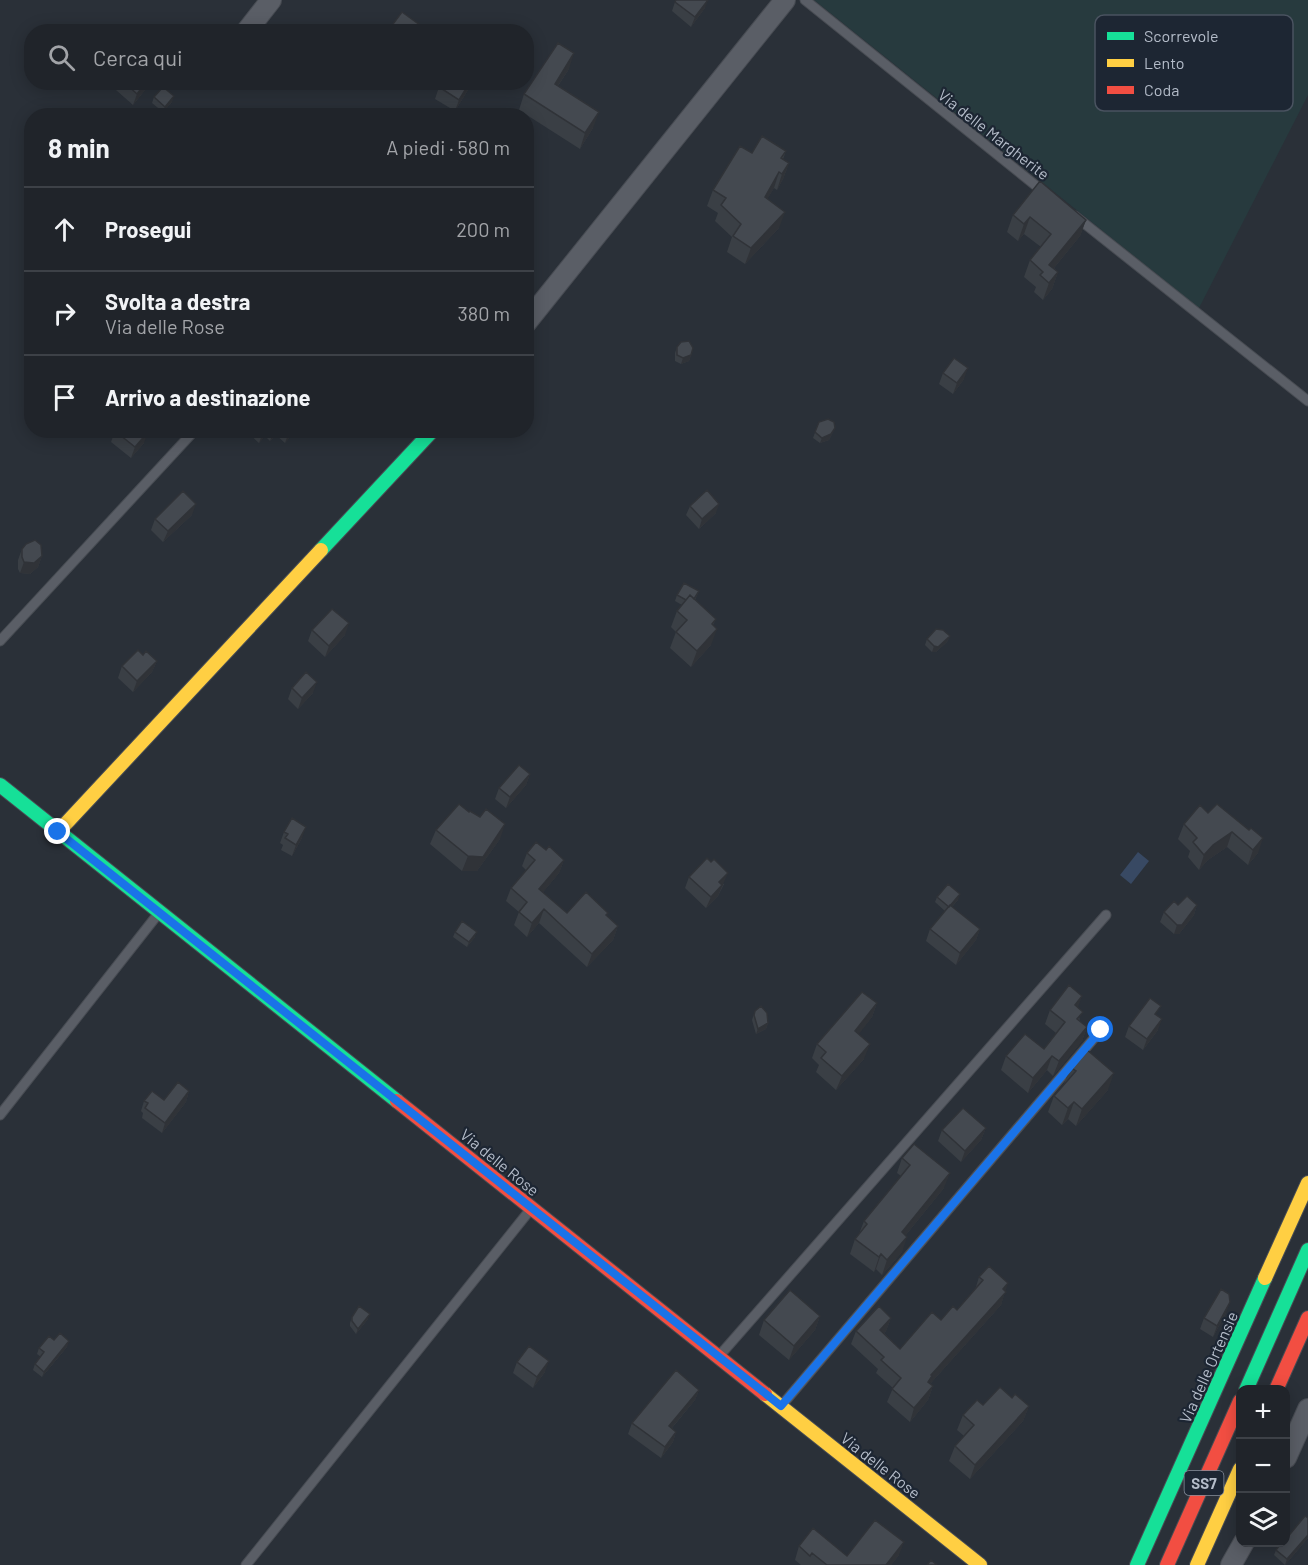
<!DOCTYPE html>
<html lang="it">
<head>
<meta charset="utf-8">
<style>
	:root { --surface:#20242a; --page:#282c32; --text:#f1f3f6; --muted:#a2a4a8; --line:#3d4147 }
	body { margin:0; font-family:Barlow,sans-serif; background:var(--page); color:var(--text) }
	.controls { position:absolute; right:18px; bottom:18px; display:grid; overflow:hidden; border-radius:12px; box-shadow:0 3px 15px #0003 }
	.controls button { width:54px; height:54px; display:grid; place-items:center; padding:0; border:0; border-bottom:2px solid var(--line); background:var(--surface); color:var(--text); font:30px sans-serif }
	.stop { position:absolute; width:18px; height:18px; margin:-14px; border:4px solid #1a73e8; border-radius:50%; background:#fff }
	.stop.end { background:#1a73e8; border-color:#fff; box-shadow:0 2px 6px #0008 }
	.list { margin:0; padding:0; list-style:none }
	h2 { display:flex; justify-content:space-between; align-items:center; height:78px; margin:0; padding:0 24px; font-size:26px }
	h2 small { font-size:20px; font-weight:400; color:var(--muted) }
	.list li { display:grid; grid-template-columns:39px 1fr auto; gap:18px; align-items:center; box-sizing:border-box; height:84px; padding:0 24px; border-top:2px solid var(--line) }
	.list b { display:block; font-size:22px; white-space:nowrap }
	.list p { margin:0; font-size:20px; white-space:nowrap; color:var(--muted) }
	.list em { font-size:20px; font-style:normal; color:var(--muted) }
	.icon { flex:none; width:33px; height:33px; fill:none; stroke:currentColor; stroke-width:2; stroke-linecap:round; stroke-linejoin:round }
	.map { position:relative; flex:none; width:1308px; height:1565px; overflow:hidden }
	.search { position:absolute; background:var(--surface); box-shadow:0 3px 15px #0003; left:24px; top:24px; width:510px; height:66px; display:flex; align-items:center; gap:15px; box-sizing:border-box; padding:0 21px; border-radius:24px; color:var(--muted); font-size:22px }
	.panel { position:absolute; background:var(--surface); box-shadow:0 3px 15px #0003; left:24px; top:108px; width:510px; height:330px; border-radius:24px }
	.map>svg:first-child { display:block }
	.green { fill:#273a3e }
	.water { fill:#384963 }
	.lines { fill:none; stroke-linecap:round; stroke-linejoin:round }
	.lane-casing { stroke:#484c53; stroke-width:11 }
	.street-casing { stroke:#484c53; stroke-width:22 }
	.fast-casing { stroke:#484c53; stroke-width:16 }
	.slow-casing { stroke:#484c53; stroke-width:16 }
	.jam-casing { stroke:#484c53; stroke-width:16 }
	.lane { stroke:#5a5e66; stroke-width:9 }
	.street { stroke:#5a5e66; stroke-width:20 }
	.fast { stroke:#16e098; stroke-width:14 }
	.slow { stroke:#ffcf43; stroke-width:14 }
	.jam { stroke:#f24e42; stroke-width:14 }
	.wall { fill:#3a3f45 }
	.shaded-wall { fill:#303338 }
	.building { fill:#444950; stroke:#303338; stroke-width:1.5 }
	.route { stroke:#1a73e8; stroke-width:8 }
	.labels { text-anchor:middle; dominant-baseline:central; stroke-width:4.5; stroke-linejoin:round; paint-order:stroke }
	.shield { fill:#1d2633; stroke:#878f9c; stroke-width:1.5 }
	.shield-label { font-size:15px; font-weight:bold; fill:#b4bcc9 }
	.street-label { font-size:16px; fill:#b4bcc9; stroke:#1d2633 }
	.key { fill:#1d2633; stroke:#4a5360; stroke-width:1.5 }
	.key-label { font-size:16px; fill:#b4bcc9 }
</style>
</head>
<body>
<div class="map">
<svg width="1308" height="1565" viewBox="0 0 1308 1565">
	<rect width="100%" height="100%" fill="#2a3038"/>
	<!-- green -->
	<path class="green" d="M814,0h494v95l-109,213z"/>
	<!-- water -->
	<path class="water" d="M1138,852l11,9 -18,23 -11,-9z"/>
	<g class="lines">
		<!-- lane casing -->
		<g class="lane-casing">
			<path id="lane" d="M805,0l240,193
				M1075,216l233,185
				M0,641l195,-211
				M0,1115l158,-201
				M720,1355l386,-440
				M782,1405l319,-375
				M246,1565l284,-355"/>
		</g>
		<!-- street casing -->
		<g class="street-casing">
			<path id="street" d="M246,32l25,-32
				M526,323l259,-323
				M1286,1458l22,-49
				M1231,1565l13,-23"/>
		</g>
		<!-- fast casing -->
		<g class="fast-casing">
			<path id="fast" d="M321,550l112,-120
				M0,785l397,316
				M1246,1390l62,-140
				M1137,1565l128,-287"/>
		</g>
		<!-- slow casing -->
		<g class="slow-casing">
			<path id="slow" d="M58,832l263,-282
				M1265,1278l43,-95
				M765,1394l215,171
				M1197,1565l43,-96"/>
		</g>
		<!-- jam casing -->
		<g class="jam-casing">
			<path id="jam" d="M397,1101l368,293
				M1276,1390l32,-72
				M1167,1565l73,-164"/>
		</g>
		<!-- lane -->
		<use href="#lane" class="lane"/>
		<!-- street -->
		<use href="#street" class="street"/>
		<!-- fast -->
		<use href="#fast" class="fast"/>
		<!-- slow -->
		<use href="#slow" class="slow"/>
		<!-- jam -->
		<use href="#jam" class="jam"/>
	</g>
	<!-- wall -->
	<path class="wall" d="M675,2l30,6 -14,19 -19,-16z
		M569,69l-11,17 35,42 -13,21 -61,-39 5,-16z
		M119,82h29l-3,8 -12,15 -17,-15z
		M392,82h9l-3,4z
		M442,82h29l-3,8 -13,21 -20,-12 4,-12z
		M154,97l18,5 -9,10 -11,-9z
		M786,151l-3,8 6,4 -6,16 -6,11 -3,-2 -7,11 12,29 -34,36 -18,-12 5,-15 -17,-16 3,-8 -11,-7 6,-16 39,-37z
		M1013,215l73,5 -6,16 -26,32 4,4 -6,17 -9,11 -9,-8 2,-5 -12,-10 6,-17 11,-13 -17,-13 -6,7 -11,-9z
		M677,347l14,8 -2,6 -8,3 -6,-3v-8z
		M943,373l21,6 -11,15 -14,-10z
		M819,422l16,6 -6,12 -9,3 -7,-5z
		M249,430h47l-11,13 -9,-8 -6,6 -5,-5 -6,7 -11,-10z
		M115,431l29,12 -13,15 -20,-16z
		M690,506l26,7 -17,16 -13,-14z
		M192,515l-29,27 -12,-12 4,-11z
		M22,549l20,7 -4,11 -8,7 -10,-1 -2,-4v-9z
		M699,591l-4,9 21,19 -3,6 -2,20 -20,22 -21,-19 6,-16 -5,-5 6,-16 5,-6 -7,-4 2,-6z
		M312,630l33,5 -20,22 -17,-16z
		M950,636l-3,6 -11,10h-4l-7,-7 2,-6z
		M143,655l14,6 -5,11 -19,20 -15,-14 4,-12z
		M292,688l21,5 -15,16 -10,-10z
		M530,774l-4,11 -20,23 -11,-9 4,-11z
		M1208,813l50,40 -10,12 -21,-18 -19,13 -9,10 -11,-13 2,-6 -12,-12 6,-15z
		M436,830l64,9 -23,32h-15l-32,-27z
		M284,832l18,6 -10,18 -11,-6 2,-5 -3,-2z
		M546,850l18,10 -5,13 -16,19 24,21 40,3 11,10 -5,14 -26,27 -48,-44 -12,14 -13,-12 5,-13 -13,-11 5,-13 15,-18 -4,-4 5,-13z
		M689,877l35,7 -6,12 -12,12 -21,-20z
		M937,897l21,3 -6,7 28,22 -4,11 -20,25 -30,-24 4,-12 15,-18 -10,-9z
		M1178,905h19l-3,10 -15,19h-5l-14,-12 4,-10z
		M455,932l20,5 -8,10 -14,-10z
		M877,1003l-5,14 -14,17 6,25 -28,31 -20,-18 3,-7 -7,-7 5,-14z
		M1078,1008l2,14 7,5 -5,14 -29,35 -6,-6 -19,23 -27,-23 5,-14 38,-7 12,-16 -11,-9 5,-14z
		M755,1011l13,12 -2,6 -10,5 -4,-14z
		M1129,1026l29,4 -15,20 -18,-13z
		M1070,1067l38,23 -32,36 -8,-7 -6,6 -14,-13 6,-16 10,-12z
		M189,1091l-3,11 -24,31 -20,-15 1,-5 -2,-2 3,-10 20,-1z
		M986,1128l-5,12 -20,22 -23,-21 4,-11z
		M902,1158l42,30 -39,48 -3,16 -20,23 -6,-6 -2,3 -24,-18 5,-15 4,-5 5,-13 37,-45 -4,-3z
		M979,1277l26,14 -4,14 -71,79 3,2 -5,14 -18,22 -23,-20 6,-14 -17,-15 2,-4 -27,-25 5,-13 35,-13 -5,13 -2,2 16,16 57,-39 18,-20z
		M1226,1313l-13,24 -13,-8 4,-11z
		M820,1316l-5,14 -26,30 -30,-25 5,-15z
		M352,1317l16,2 -12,15 -6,-8v-3z
		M54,1340l13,7 -25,30 -9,-7 2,-6 6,-7 -4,-3 2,-6z
		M517,1362l28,10 -12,16 -20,-15z
		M699,1390l-4,10 -23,28 4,4 -3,10 -12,16 -33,-24 4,-11z
		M1012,1398l17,8 -6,15 -53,58 -21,-18 6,-15 9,-10 -7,-6 6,-15 20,-10z
		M1308,1518v20l-23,27 -11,-10 2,-5z
		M799,1546l48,10 52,-1 -8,10h-90l-6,-5z"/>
	<!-- shaded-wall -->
	<path class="shaded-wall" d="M706,0h2l-3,8 -14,19 4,-10z
		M574,53l-5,16 -20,30 6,-15z
		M146,82h2l-3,8 -12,15 4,-11z
		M470,82h1l-3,8 -13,21 4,-11z
		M174,96l-2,6 -9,10 2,-5z
		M599,112l-6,16 -13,21 5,-16z
		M789,163l-6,16 -6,11 5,-16z
		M779,172l-5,16 -15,25 6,-16z
		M785,212l-6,16 -34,36 6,-16z
		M1030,217l-6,17 -6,7 6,-17z
		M1086,220l-6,16 -35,43 4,-14z
		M1058,272l-6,17 -9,11 6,-17z
		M691,355l-2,6 -8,3 2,-6z
		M968,368l-4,11 -11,15 4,-11z
		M835,428l-6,12 -9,3 2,-5z
		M264,430h3l-2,6 -6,7z
		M274,430h3l-1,5 -6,6z
		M290,430h6l-11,13 4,-11z
		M148,432l-4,11 -13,15 4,-11z
		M196,504l-4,11 -29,27 5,-11z
		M719,504l-3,9 -17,16 3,-10z
		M42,556l-4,11 -8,7 -10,-1 4,-11z
		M349,623l-4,12 -20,22 4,-11z
		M717,629l-6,16 -20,22 6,-16z
		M950,636l-3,6 -11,10h-4l2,-6z
		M157,661l-5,11 -19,20 4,-11z
		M317,682l-4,11 -15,16 4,-11z
		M530,774l-4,11 -20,23 4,-11z
		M505,824l-5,15 -23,32h-15l6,-15z
		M306,827l-4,11 -10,18 4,-11z
		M1232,832l-5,15 -19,13 -9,10 5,-15 9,-10z
		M1263,838l-5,15 -10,12 5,-15z
		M564,860l-5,13 -25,30 5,-14z
		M728,873l-10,23 -12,12 5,-11 8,-15z
		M960,894l-2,6 -11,12 2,-5z
		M1197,905l-3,10 -15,19h-5l3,-9z
		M544,909l-5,14 -12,14 5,-14z
		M618,926l-5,14 -26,27 5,-13z
		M980,929l-4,11 -20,25 4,-12z
		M477,932l-2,5 -8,10 2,-5z
		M1082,996l-5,14 -2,-5z
		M877,1003l-5,14 -22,29 5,-15z
		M1162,1019l-4,11 -15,20 4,-11z
		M768,1023l-2,6 -10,5 2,-5z
		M1087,1027l-5,14 -29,35 6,-15z
		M870,1044l-6,15 -28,31 6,-14z
		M1052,1056l-5,14 -19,23 5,-15z
		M1114,1073l-6,17 -32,36 6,-17z
		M189,1091l-3,11 -24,31 3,-10z
		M1074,1102l-6,17 -6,6 6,-17z
		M986,1128l-5,12 -20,22 4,-11z
		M950,1173l-6,15 -48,59 6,-15z
		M907,1237l-5,15 -20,23 5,-15z
		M881,1254l-5,15 -2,3 5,-15z
		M1008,1283l-7,22 -71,79 -3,6 1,-9 3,-6z
		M1230,1302l-4,11 -13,24 4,-11z
		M370,1314l-2,5 -12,15 2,-5z
		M820,1316l-5,14 -26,30 5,-14z
		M891,1318l-5,13 -11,12 5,-13z
		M69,1341l-2,6 -25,30 2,-5z
		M549,1361l-4,11 -12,16 4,-11z
		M933,1386l-5,14 -18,22 4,-14z
		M699,1390l-4,10 -30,36 4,-10z
		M1029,1406l-6,15 -53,58 5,-14z
		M676,1432l-3,10 -12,16 4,-11z
		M1308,1535v3l-23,27 2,-6z
		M904,1542l-5,13 -8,10h-5z"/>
	<!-- building -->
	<path class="building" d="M676,0h32l-13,17 -20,-15z
		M402,12l22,16 -3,4h-34z
		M558,43l16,10 -19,31 44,28 -14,21 -61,-39z
		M124,82h22l-9,12z
		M442,82h28l-11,18 -20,-13z
		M163,87l11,9 -9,11 -11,-10z
		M762,136l24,15 -5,7 8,5 -7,11 -3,-2 -14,25 20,15 -34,36 -18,-12 8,-12 -20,-19 5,-7 -13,-8 27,-44 12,7z
		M1040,181l46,39 -37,45 9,7 -9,11 -9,-8 3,-3 -13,-12 21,-26 -21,-17 -6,7 -11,-9z
		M689,341l4,7 -2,7 -8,3 -6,-3v-8l4,-5z
		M954,358l14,10 -11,15 -14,-10z
		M828,419l6,3 1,6 -4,6 -9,4 -7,-6 4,-10z
		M146,430l2,2 -13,15 -20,-16z
		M707,490l12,14 -17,15 -12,-13z
		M183,491l13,13 -28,27 -13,-12z
		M35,540l6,5 1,11 -8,7 -10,-1 -2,-5v-8l4,-5z
		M684,583l15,8 -5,8 -4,-4 -4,5 -9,-5z
		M690,595l26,24 -4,5 5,5 -20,22 -21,-19 11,-12 -10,-9z
		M332,609l17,14 -20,23 -17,-16z
		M936,629l7,1 7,6 -12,11 -4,-1 -7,-7z
		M138,650l5,5 3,-4 11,10 -20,20 -15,-15z
		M306,672l11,10 -15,16 -10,-10z
		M519,765l11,9 -20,23 -11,-9z
		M459,804l10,8 1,-1 10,6 6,-8 19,15 -22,33 -15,-1 -32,-26z
		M1217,804l32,26 2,-2 12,10 -10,12 -21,-18 -19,13 -9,10 -11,-13 4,-4 -13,-14 16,-19 8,8z
		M292,818l14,9 -10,18 -11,-7 3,-4 -4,-2z
		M536,842l10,8 3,-4 15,14 -25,29 28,24 19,-21 22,21 -2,2 12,11 -26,28 -48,-45 -12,14 -13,-11 8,-10 -16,-14 24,-28 -8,-7z
		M707,858l4,4 3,-3 14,14 -9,9 3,3 -11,12 -22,-20z
		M948,884l12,10 -11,13 -12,-10z
		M1187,896l10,9 -15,20h-5l-13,-13 10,-11 4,4z
		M950,905l30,24 -20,24 -30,-24z
		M462,921l15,11 -8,10 -14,-10z
		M1069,985l13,11 -7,9 8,7 -6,7 10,8 -28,34 -7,-5 -19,22 -27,-22 19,-22 19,15 21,-27 -15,-12z
		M862,992l15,11 -22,28 15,13 -28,32 -21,-18 5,-6 -9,-8z
		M1150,998l11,8 -6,8 7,5 -15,20 -18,-13z
		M761,1006l6,7 1,10 -10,6 -4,-14 1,-4z
		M1086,1049l28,24 -32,36 -8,-7 -6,6 -14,-12 22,-25 -6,-4z
		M178,1082l11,9 -24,32 -20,-15 3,-5 -4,-2 8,-10 12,9z
		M963,1108l23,20 -21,23 -23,-21z
		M914,1144l36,29 -48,59 5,5 -20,23 -6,-6 -2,3 -24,-18 12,-15 -3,-3 46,-56 -8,-7z
		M989,1266l19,17 -5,6 3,3 -75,83 1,1 -4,6 5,4 -19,22 -22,-19 9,-11 -20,-18 3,-3 -28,-26 23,-25 12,12 -11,12 20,19 32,-37 9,8 12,-14 4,4 26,-30 -4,-3z
		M1221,1289l8,5 1,8 -13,24 -13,-8z
		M790,1290l30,26 -26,30 -30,-26z
		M359,1306l11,8 -12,15 -6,-8v-4z
		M60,1333l9,8 -25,31 -9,-8 9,-12 -5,-4 10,-12 5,4z
		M529,1346l20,15 -12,16 -20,-15z
		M676,1370l23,20 -30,36 7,6 -11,15 -33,-24z
		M1000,1387l12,11 3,-4 14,12 -54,59 -20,-19 19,-21 -11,-10 14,-15 6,5z
		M1305,1516l3,2v17l-21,24 -11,-9 6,-8h4v-3z
		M875,1520l29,22 -18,23h-59l-15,-12 -2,3 -11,-10 14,-18 34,28z
		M931,1560l6,5h-10z"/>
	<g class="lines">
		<!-- route -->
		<path class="route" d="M58,832l723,574 320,-376"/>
	</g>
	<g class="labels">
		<!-- shield labels -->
		<rect class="shield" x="1184.5" y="1471" width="39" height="24" rx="4.5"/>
		<g class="shield-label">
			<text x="1204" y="1483">SS7</text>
		</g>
		<!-- street labels -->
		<g class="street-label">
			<text transform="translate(994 134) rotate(38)">Via delle Margherite</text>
			<text transform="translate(500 1162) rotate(39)">Via delle Rose</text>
			<text transform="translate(1208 1367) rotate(-66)">Via delle Ortensie</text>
			<text transform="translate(881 1465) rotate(38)">Via delle Rose</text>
		</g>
	</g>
	<!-- legend -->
	<rect x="1095" y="15" width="198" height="96" rx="9" class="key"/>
	<rect x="1107" y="32" width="27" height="8" fill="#16e098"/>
	<rect x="1107" y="59" width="27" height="8" fill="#ffcf43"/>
	<rect x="1107" y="86" width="27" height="8" fill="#f24e42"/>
	<g class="key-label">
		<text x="1144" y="42">Scorrevole</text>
		<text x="1144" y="69">Lento</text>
		<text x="1144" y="96">Coda</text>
	</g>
</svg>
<div class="controls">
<button>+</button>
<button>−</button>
<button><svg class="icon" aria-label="layers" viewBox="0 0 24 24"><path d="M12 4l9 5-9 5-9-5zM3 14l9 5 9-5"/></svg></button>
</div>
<div class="stop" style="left:1101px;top:1030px"></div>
<div class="stop end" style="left:58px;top:832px"></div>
<div class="search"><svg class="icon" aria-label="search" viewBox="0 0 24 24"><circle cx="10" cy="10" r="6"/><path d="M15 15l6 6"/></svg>Cerca qui</div>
<section class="panel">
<h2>8 min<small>A piedi · 580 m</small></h2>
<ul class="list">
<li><svg class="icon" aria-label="ahead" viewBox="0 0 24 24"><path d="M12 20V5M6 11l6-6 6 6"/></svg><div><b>Prosegui</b></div><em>200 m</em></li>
<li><svg class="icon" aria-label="right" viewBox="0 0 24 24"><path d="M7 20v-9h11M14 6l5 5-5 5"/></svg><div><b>Svolta a destra</b><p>Via delle Rose</p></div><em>380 m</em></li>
<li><svg class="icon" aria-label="arrive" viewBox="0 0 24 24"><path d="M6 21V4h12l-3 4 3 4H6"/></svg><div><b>Arrivo a destinazione</b></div></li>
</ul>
</section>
</div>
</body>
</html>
